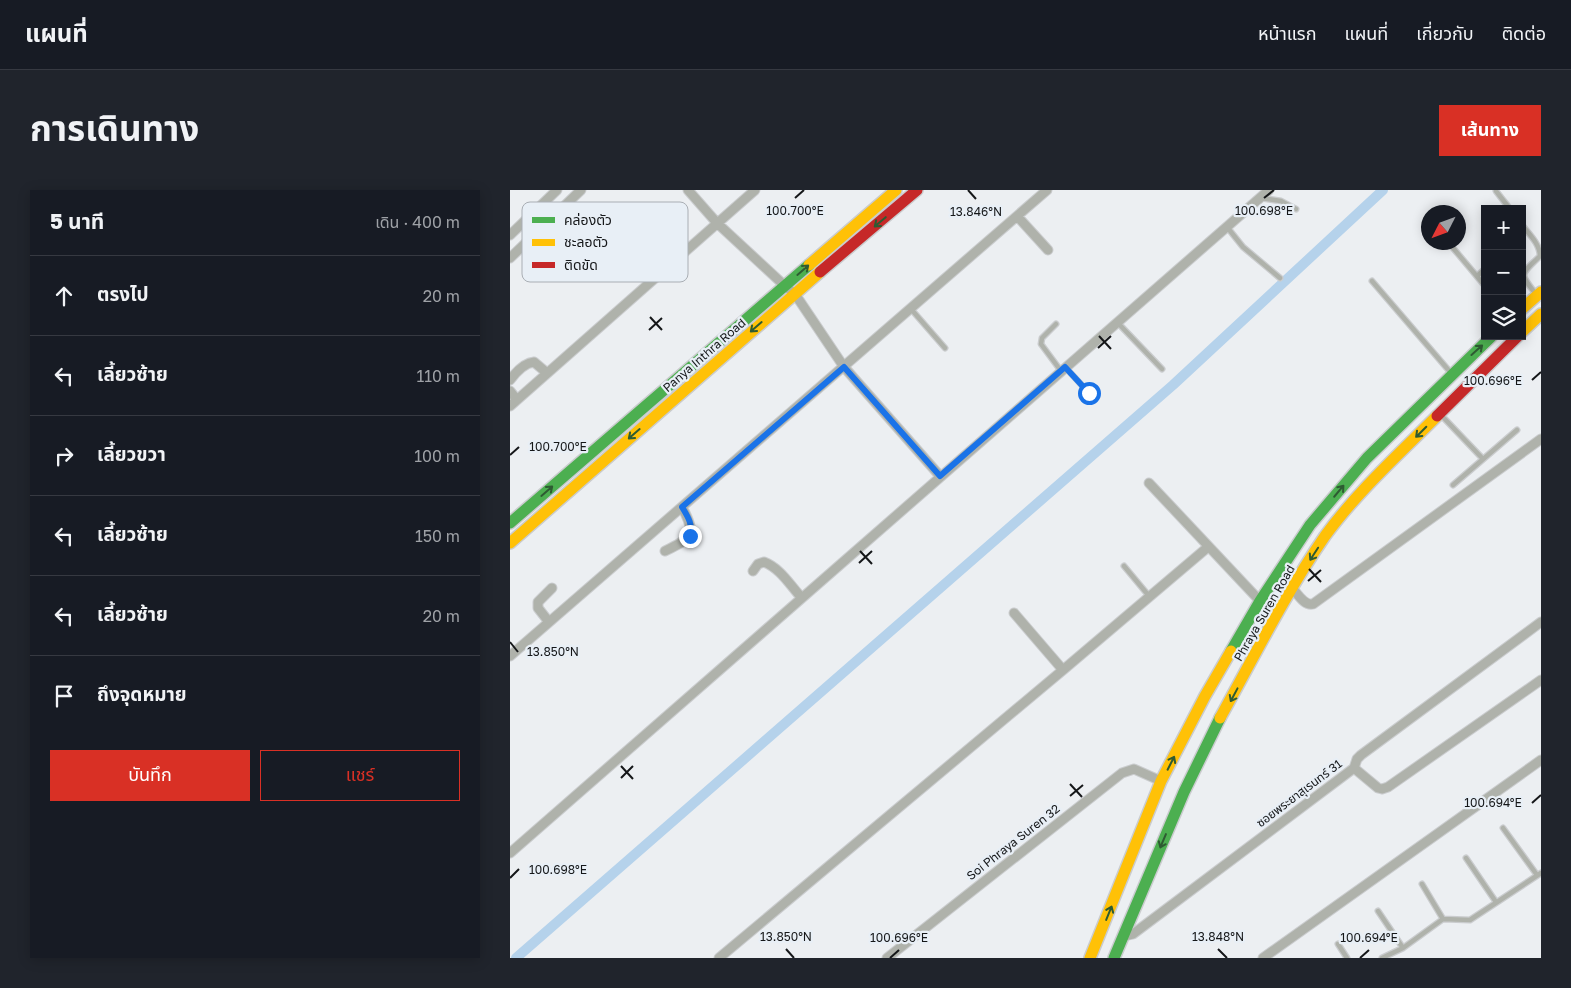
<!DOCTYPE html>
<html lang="th">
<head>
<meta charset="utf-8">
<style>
	:root { --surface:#171b24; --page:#20242c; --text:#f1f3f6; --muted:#9ea1a6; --line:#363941; --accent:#d93025 }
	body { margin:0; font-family:"Golos Text","Noto Sans Thai",sans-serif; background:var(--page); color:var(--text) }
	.controls { position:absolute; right:15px; top:15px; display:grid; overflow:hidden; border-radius:0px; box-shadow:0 2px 12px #0003 }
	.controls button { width:45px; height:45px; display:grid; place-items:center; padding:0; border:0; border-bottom:1px solid var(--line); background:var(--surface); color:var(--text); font:25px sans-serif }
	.compass { position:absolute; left:911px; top:15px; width:45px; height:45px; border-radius:50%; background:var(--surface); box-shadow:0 2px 12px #0003; rotate:228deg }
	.stop { position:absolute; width:15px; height:15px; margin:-11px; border:4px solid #1a73e8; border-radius:50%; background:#fff }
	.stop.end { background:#1a73e8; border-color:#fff; box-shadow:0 1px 5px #0008 }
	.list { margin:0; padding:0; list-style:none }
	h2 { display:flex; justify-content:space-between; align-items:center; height:65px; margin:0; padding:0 20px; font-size:21px }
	h2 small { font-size:16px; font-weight:400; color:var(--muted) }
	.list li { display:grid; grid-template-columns:32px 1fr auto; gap:15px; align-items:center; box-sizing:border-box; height:80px; padding:0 20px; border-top:1px solid var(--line) }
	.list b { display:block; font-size:19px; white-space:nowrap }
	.list em { font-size:16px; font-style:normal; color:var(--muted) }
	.actions { display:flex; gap:10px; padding:15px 20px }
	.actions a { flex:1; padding:11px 0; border:1px solid var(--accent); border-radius:0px; text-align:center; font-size:18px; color:var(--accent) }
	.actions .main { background:var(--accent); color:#fff }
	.icon { flex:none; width:28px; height:28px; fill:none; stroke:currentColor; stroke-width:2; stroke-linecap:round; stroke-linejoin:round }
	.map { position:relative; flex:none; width:1031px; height:768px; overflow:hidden; border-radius:0px }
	header { display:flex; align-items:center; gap:30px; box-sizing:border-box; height:70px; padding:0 25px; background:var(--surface); border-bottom:1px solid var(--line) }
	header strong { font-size:24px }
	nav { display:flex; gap:28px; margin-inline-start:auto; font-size:18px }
	.intro { display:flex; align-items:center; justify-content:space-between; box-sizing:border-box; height:120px; padding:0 30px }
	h1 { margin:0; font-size:35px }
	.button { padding:12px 22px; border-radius:0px; background:var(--accent); color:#fff; font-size:18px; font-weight:700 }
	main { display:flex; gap:30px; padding:0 30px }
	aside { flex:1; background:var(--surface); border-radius:0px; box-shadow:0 2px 12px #0003 }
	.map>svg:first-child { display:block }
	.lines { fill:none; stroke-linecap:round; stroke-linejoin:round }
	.canal { stroke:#b5d2eb; stroke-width:10 }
	.lane-casing { stroke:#caccce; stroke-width:7 }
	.street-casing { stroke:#caccce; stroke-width:11 }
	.fast-casing { stroke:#caccce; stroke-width:14 }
	.slow-casing { stroke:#caccce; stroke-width:14 }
	.jam-casing { stroke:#caccce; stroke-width:14 }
	.lane { stroke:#afb2ab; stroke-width:4.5 }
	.street { stroke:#afb2ab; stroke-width:9 }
	.fast { stroke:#4caf50; stroke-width:11 }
	.slow { stroke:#ffc107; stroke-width:11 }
	.jam { stroke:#c62828; stroke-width:11 }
	.oneway { stroke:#2e5b32 }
	.route { stroke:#1a73e8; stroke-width:6 }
	.ticks { fill:none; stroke:#151719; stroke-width:2 }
	.labels { text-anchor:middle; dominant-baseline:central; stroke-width:4.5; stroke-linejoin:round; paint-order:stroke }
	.street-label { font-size:12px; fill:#151719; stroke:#e8eff6 }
	.key { fill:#e8eff6; stroke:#a9aeb4; stroke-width:1 }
	.key-label { font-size:14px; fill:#151719 }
	.ticks-label { font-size:12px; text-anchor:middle; fill:#151719; stroke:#e8eff6; stroke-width:4.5; stroke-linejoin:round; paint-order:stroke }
</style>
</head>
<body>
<header>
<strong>แผนที่</strong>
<nav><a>หน้าแรก</a><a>แผนที่</a><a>เกี่ยวกับ</a><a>ติดต่อ</a></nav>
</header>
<div class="intro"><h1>การเดินทาง</h1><a class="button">เส้นทาง</a></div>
<main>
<aside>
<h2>5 นาที<small>เดิน · 400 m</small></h2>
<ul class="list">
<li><svg class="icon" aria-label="ahead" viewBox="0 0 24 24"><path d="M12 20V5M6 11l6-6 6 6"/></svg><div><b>ตรงไป</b></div><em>20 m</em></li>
<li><svg class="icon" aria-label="left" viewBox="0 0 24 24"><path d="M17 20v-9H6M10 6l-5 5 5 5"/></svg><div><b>เลี้ยวซ้าย</b></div><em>110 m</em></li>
<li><svg class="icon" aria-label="right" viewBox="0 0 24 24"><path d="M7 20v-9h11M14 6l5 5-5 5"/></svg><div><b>เลี้ยวขวา</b></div><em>100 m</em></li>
<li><svg class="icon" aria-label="left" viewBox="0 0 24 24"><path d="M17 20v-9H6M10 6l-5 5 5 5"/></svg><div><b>เลี้ยวซ้าย</b></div><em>150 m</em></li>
<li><svg class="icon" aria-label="left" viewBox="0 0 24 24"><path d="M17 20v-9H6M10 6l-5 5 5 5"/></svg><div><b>เลี้ยวซ้าย</b></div><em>20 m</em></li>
<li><svg class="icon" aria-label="arrive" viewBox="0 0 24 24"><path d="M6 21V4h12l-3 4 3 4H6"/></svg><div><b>ถึงจุดหมาย</b></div></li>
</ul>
<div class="actions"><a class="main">บันทึก</a><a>แชร์</a></div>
</aside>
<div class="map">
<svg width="1031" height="768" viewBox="0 0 1031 768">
	<rect width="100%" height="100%" fill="#eceff2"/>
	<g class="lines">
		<!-- canal -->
		<path class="canal" d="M6,768l657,-573 210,-195"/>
		<!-- lane casing -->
		<g class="lane-casing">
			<path id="lane" d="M986,1l14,18
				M751,8l20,3 15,8
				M1012,35c7,9 18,19 18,31 -19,19 -22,16 -4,38
				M717,37l16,20 37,31
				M938,52l37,44
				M967,86l8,-7
				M862,91l79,92
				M401,119l34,39
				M607,132l45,47
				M546,134l-14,14 -1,6 20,27
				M556,178l23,25
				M931,225l42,44
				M943,295l64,-55
				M614,376l25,30
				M993,638l34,47
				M956,668l30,44
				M912,694l21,35
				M868,721l25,37
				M828,754l9,14
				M872,768l21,-10 40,-29 27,1 71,-47"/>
		</g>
		<!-- street casing -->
		<g class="street-casing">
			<path id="street" d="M178,0l29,33 68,63 10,8 49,73 96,109
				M507,26l31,34
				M0,45l47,-45
				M0,68l71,-68
				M0,190c6,-8 14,-17 24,-18l13,11
				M0,201l7,9
				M0,216l245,-216
				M639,293l111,118
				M155,361c27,-13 32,-16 17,-44
				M243,381l5,-7 6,-2c16,6 26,23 37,35
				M782,398c6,6 12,18 21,16l228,-165
				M504,423l49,57 145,-123
				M39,432l-11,-14v-6l14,-14
				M0,466l537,-466
				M844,578l3,-9 4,-4 180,-133
				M0,663l759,-663
				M614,746l9,-2 221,-166 24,20 4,1 6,-2 153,-107
				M209,768l344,-288
				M377,768l235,-185 12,-4 27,12
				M753,768l278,-198"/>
		</g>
		<!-- fast casing -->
		<g class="fast-casing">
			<path id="fast" d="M0,333l299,-258
				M721,461l29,-50 50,-76 57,-67 125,-122
				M604,768l70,-166 36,-74"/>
		</g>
		<!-- slow casing -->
		<g class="slow-casing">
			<path id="slow" d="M299,75l87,-75
				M1012,119l19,-17
				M1012,142l19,-18
				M0,353l310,-271
				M710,528c34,-61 65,-124 105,-182 32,-44 74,-82 112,-120
				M580,768l71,-177 44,-85 26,-45"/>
		</g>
		<!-- jam casing -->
		<g class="jam-casing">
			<path id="jam" d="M310,82l97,-82
				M927,226l81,-80"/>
		</g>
		<!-- lane -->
		<use href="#lane" class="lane"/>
		<!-- street -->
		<use href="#street" class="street"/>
		<!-- fast -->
		<use href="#fast" class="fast"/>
		<!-- slow -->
		<use href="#slow" class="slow"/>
		<!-- jam -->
		<use href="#jam" class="jam"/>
	</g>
	<!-- one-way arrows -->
	<defs><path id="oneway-shaft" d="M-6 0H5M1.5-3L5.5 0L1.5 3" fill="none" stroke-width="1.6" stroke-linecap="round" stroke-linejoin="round" transform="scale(1.25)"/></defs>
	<g class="oneway">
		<use href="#oneway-shaft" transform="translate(370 32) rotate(140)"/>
		<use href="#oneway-shaft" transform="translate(293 80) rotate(-41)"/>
		<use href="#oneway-shaft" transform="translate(246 137) rotate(139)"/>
		<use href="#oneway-shaft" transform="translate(967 160) rotate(-42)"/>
		<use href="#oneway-shaft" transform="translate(911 242) rotate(135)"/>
		<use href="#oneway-shaft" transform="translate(124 244) rotate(139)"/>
		<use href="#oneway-shaft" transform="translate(37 301) rotate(-41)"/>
		<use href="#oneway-shaft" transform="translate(829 301) rotate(-50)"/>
		<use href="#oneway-shaft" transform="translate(804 364) rotate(123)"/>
		<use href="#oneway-shaft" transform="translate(724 505) rotate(118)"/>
		<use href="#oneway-shaft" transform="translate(661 573) rotate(-63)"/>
		<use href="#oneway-shaft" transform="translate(653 651) rotate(113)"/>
		<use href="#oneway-shaft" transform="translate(599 723) rotate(-68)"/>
	</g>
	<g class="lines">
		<!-- route -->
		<path class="route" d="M180,346c3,-12 -2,-19 -8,-29l162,-140 96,109 125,-109 24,26"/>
	</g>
	<!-- ticks -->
	<path class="ticks" d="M458,0l8,9M285,8l9,-8M754,8l10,-8M140,127l12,13M139,140l13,-12M589,146l12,13M588,158l13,-12M1022,190l9,-8M0,265l9,-8M350,361l12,13M349,373l13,-12M799,379l12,13M798,391l13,-11M0,452l8,10M111,576l12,13M111,588l12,-12M560,594l12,13M560,606l13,-11M1022,613l9,-8M0,688l9,-9M276,759l8,9M708,759l9,9M380,768l9,-8M850,768l9,-8"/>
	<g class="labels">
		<!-- street labels -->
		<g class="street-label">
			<text transform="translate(194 165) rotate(-41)">Panya Inthra Road</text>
			<text transform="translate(754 423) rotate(-60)">Phraya Suren Road</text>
			<text transform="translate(789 603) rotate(-37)">ซอยพระยาสุเรนทร์ 31</text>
			<text transform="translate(503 652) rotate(-38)">Soi Phraya Suren 32</text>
		</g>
	</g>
	<!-- legend -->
	<rect x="12" y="12" width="166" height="80" rx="8" class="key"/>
	<rect x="22" y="27" width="23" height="6" fill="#4caf50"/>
	<rect x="22" y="49" width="23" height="7" fill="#ffc107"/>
	<rect x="22" y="72" width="23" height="6" fill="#c62828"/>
	<g class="key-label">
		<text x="54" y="35">คล่องตัว</text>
		<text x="54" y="57">ชะลอตัว</text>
		<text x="54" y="80">ติดขัด</text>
	</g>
	<g class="ticks-label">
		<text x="285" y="25">100.700°E</text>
		<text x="754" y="25">100.698°E</text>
		<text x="466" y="26">13.846°N</text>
		<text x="983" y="195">100.696°E</text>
		<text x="48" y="261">100.700°E</text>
		<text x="43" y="466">13.850°N</text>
		<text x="983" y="617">100.694°E</text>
		<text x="48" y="684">100.698°E</text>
		<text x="276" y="751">13.850°N</text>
		<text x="708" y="751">13.848°N</text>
		<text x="389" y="752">100.696°E</text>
		<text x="859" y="752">100.694°E</text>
	</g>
</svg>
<div class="controls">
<button>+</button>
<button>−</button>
<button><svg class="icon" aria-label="layers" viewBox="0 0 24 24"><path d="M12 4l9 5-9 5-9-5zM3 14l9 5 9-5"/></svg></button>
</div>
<svg class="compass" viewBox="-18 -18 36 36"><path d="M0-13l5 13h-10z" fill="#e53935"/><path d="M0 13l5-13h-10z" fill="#9ea1a6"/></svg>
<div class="stop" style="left:579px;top:203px"></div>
<div class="stop end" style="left:180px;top:346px"></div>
</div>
</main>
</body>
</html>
